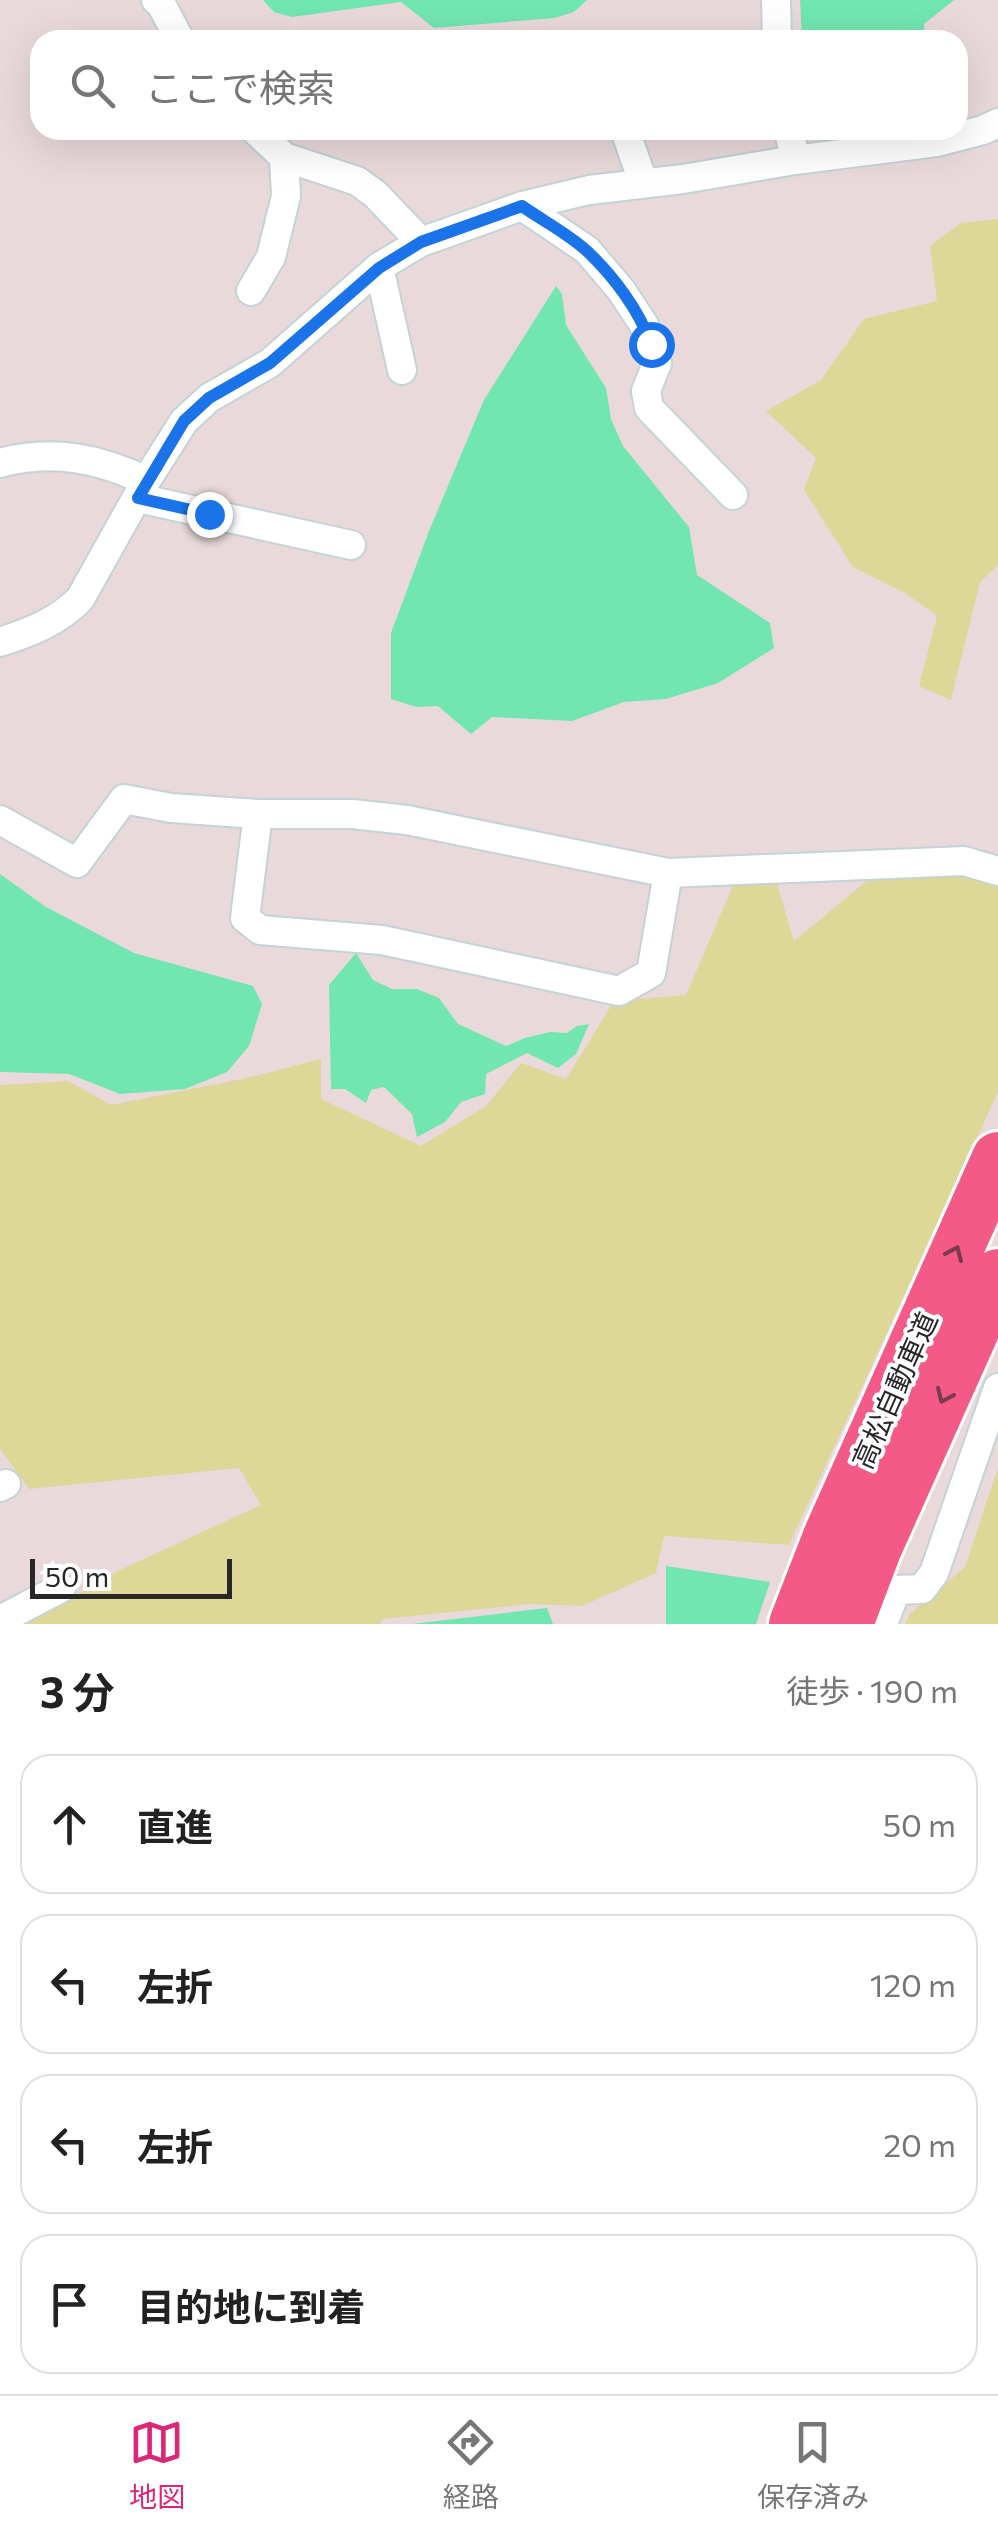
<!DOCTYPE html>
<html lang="ja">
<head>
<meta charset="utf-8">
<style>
	:root { --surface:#fff; --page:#f6f6f6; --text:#222; --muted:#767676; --line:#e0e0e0; --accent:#db2777 }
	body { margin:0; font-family:Commissioner,"Noto Sans JP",sans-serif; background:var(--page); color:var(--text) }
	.scale { position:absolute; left:30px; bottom:25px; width:202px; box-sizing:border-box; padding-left:10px; border:5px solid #272727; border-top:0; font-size:28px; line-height:35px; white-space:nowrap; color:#272727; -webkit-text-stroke:8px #fff; paint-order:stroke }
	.stop { position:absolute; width:30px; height:30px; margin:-22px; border:8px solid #1a73e8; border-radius:50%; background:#fff }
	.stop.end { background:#1a73e8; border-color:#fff; box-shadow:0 2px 10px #0008 }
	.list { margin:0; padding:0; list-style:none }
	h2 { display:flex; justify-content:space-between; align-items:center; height:130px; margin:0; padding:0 40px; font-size:42px }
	h2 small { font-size:32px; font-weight:400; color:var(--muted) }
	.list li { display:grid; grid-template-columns:65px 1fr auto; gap:30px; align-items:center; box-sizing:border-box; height:140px; margin:0 20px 20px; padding:0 20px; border:2px solid var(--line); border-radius:30px }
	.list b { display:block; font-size:38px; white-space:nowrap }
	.list em { font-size:32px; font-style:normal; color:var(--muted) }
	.icon { flex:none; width:55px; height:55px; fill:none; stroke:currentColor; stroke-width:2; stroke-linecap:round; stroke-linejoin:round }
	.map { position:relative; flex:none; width:998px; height:1624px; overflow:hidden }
	.search { position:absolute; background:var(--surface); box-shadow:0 10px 40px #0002; left:30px; right:30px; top:30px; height:110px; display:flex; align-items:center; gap:25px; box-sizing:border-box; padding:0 35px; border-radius:30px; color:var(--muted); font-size:38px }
	.sheet { height:770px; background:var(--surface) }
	nav { display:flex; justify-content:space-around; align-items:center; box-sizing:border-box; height:140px; border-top:2px solid var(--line); background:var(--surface); font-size:28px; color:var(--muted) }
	nav a { display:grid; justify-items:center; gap:5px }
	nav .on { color:var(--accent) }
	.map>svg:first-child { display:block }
	.green { fill:#ddd898 }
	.water { fill:#71e6b0 }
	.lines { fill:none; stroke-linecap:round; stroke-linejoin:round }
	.street-casing { stroke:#c4d3d4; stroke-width:32 }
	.highway-casing { stroke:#fff; stroke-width:58 }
	.street { stroke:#fff; stroke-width:28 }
	.highway { stroke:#f35a87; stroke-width:52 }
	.oneway { stroke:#793b4d }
	.route { stroke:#1a73e8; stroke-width:12 }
	.labels { text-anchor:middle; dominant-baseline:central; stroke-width:8; stroke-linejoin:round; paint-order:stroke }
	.street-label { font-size:28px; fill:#272727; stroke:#fff }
</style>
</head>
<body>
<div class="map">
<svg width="998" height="1624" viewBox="0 0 998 1624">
	<rect width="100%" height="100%" fill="#e9d9db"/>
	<!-- green -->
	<path class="green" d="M998,219v346l-18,17 -29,118 -32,-14 18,-70 -32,-23 -52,-26 -49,-77 12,-32 -50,-47 55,-31 43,-61 73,-18 -7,-55 31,-23z
		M962,871l36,12v209l-209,453 -125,-9 -8,37 -74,33 -53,-2 -146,15 -3,5h-354l94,-54 141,-65 -22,-37 -210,21 -29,-40v-364l68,-4 43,24 136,-27 74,-19v40l100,47 65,-40 35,-43 45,16 48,-78 72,-6 48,-112 43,1 17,57 75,-62z
		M998,1467v157h-93l5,-10 55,-47z"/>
	<!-- water -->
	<path class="water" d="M263,0h324l-13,12 -20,6 -120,10 -33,-26 -109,15 -18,-5z
		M800,0h154l-30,24 1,16h-123z
		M556,286l6,8 4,31 40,63 5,31 12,27 66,81 8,48 73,48 4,25 -56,35 -52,16 -42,3 -52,19 -80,-4 -21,17 -33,-28 -21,1 -26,-8v-66l38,-102 55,-131z
		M0,874l46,33 88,46 119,33 9,18 -13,42 -22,26 -42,17 -65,5 -51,-20 -69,-2z
		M356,953l17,27 19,9h25l22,9 19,26 48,22 19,-8 25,-6 17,1 10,-7 12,-2 -13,30 -18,14 -31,-15 -41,21 -1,20 -24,8 -16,20 -28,15 -5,-23 -28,-27 -13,3 -5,13 -21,-14h-14l-2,-104z
		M666,1566l104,16 -14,42h-90z
		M547,1608l6,16h-141z"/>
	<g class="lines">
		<!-- street casing -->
		<g class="street-casing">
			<path id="street" d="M156,0l5,4 19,36
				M776,0l1,40
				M255,130l29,27 73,24 18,13 46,48
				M625,130l18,52
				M789,130l6,30
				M522,206l65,44 34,40 23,35 13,38 -11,28 3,17 84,87
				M379,267l23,103
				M251,291l20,-34 15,-61 -2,-39
				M0,463c52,-14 99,-5 146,18
				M138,498l213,47
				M0,642c31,-10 57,-20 80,-43l66,-118 38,-60 25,-23 61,-35 109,-96 42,-25 101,-36 67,-16 94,-11 112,-19 142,-18 46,-12 15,-7
				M258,814l-13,104 15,12 122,10 237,51 32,-18 17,-100
				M0,820l77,43 47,-64 47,9 87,6h94l55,6 261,53 296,-12 34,10
				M0,1487l6,-3
				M0,1620l61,-32
				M883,1624l13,-34 26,-1 12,-16 64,-185"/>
		</g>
		<!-- highway casing -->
		<g class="highway-casing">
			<path id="highway" d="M795,1624l35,-90 168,-376
				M847,1624l28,-74 123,-275"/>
		</g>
		<!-- street -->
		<use href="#street" class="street"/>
		<!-- highway -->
		<use href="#highway" class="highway"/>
	</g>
	<!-- one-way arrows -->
	<defs><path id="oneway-chevron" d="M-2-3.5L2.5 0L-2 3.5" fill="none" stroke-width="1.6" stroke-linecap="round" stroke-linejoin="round" transform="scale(2.5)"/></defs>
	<g class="oneway">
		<use href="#oneway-chevron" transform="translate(955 1253) rotate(-66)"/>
		<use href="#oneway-chevron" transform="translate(944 1396) rotate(114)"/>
	</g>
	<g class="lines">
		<!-- route -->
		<path class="route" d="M209,514l-71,-16 46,-77 25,-23 61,-35 109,-95 42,-26 101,-36c21,15 47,28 66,46 26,25 51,58 63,92"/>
	</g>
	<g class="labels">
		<!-- street labels -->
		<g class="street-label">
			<text transform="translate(894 1390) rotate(-66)">高松自動車道</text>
		</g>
	</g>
</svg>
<div class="scale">50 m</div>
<div class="stop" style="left:651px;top:344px"></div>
<div class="stop end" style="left:209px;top:514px"></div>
<div class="search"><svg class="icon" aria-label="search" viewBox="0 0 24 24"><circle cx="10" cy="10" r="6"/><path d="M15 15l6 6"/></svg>ここで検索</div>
</div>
<section class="sheet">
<h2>3 分<small>徒歩 · 190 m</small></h2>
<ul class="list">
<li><svg class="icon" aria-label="ahead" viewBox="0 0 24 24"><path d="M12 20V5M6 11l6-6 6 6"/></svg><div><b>直進</b></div><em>50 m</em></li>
<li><svg class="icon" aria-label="left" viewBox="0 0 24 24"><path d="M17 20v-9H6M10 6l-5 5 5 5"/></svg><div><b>左折</b></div><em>120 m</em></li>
<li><svg class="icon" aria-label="left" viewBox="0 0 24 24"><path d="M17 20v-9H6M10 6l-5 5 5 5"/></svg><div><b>左折</b></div><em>20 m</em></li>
<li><svg class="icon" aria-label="arrive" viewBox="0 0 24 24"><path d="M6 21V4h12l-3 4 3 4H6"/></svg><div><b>目的地に到着</b></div></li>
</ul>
</section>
<nav>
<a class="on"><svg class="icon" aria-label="map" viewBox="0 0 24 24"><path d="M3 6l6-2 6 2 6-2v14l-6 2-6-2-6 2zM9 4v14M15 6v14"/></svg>地図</a>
<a><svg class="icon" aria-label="directions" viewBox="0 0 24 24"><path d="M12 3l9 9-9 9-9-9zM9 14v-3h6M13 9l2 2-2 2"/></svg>経路</a>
<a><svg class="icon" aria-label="saved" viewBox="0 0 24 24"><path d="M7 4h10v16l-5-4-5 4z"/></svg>保存済み</a>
</nav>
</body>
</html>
